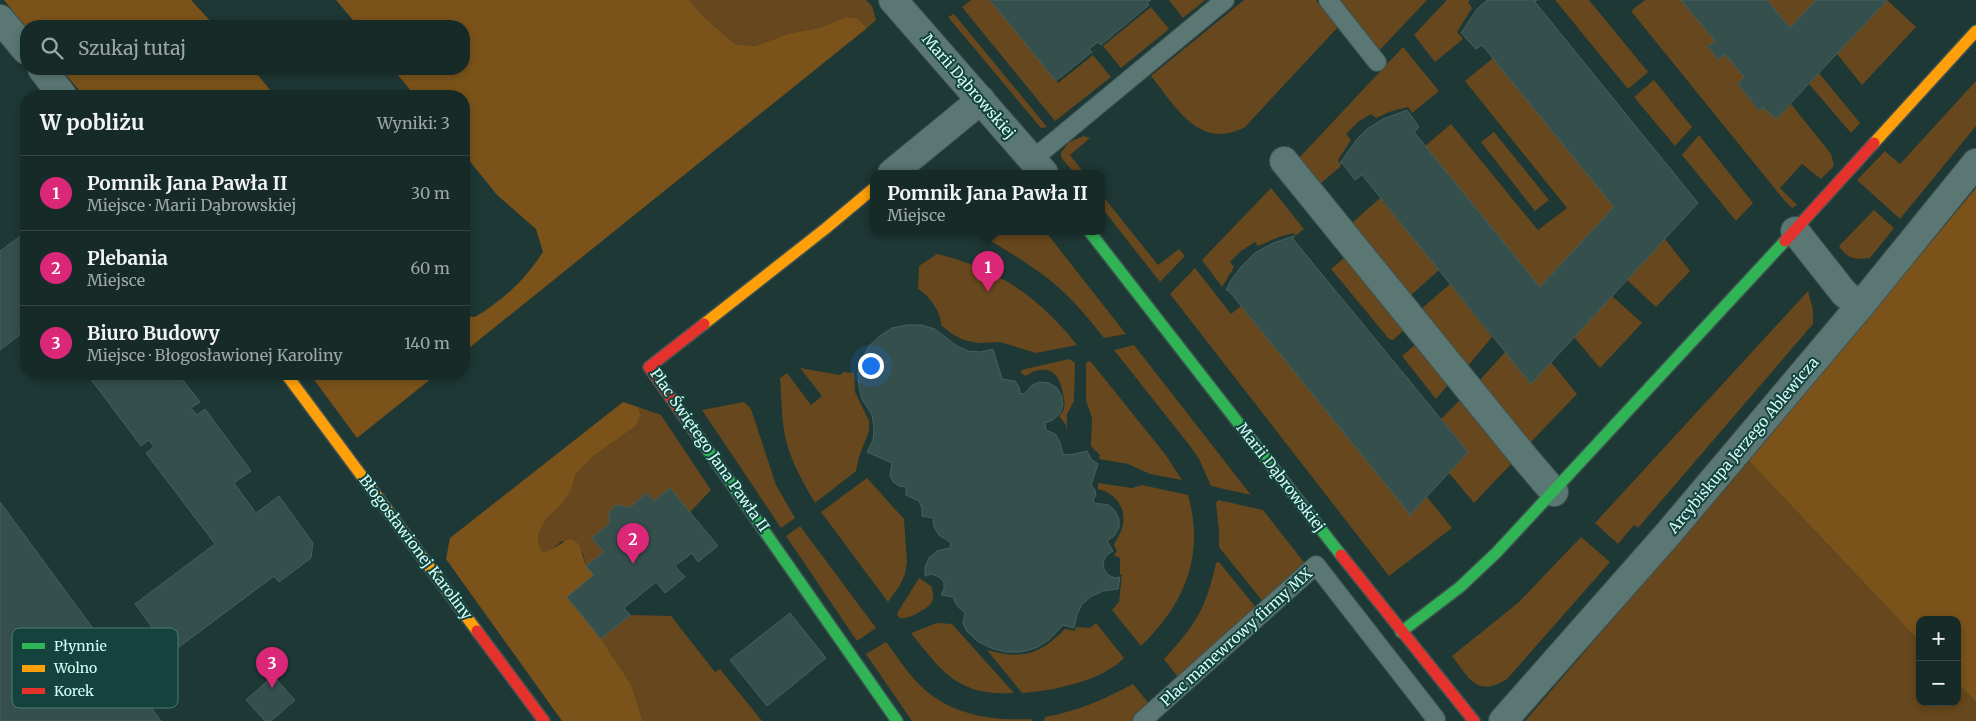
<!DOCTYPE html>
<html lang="pl">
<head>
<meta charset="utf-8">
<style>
	:root { --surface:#162a28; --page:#233634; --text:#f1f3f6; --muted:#9ea7a8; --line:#354645; --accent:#db2777 }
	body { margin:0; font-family:Merriweather,serif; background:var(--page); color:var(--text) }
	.controls { position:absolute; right:15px; bottom:15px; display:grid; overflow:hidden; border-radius:10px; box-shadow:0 2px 8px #0003 }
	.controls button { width:45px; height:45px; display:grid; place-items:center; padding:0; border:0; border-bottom:1px solid var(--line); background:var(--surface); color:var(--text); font:25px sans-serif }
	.you { position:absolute; left:870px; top:365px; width:18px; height:18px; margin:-12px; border:4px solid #fff; border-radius:50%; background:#1a73e8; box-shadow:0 0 0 8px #1a73e833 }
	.badge { display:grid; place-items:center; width:32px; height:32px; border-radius:50%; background:var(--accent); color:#fff; font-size:16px; font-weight:700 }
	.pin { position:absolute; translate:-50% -41px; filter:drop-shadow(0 1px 2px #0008) }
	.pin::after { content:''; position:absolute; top:26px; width:18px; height:15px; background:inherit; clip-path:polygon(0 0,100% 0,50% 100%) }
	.popup { position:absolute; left:870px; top:170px; width:235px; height:65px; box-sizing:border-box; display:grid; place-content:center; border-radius:10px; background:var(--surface); filter:drop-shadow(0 1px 4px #0005); font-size:16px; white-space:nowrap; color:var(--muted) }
	.popup b { font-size:19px; color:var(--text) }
	.popup::after { content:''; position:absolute; left:50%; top:100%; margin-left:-10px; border:10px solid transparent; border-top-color:var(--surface) }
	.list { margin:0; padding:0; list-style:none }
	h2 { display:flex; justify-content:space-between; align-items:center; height:65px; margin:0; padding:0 20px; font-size:21px }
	h2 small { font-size:16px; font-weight:400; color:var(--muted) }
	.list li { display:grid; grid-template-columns:32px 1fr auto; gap:15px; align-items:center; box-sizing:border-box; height:75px; padding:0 20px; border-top:1px solid var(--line) }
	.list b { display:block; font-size:19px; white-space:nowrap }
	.list p { margin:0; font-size:16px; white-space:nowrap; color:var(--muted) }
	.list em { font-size:16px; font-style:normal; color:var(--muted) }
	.icon { flex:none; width:28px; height:28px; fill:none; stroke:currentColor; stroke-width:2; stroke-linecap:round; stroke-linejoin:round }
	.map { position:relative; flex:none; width:1976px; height:721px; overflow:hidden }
	.search { position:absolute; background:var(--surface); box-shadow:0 2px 8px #0003; left:20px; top:20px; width:450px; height:55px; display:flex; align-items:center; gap:12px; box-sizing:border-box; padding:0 18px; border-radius:20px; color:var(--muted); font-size:19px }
	.panel { position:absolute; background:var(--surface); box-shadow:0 2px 8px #0003; left:20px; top:90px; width:450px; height:290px; border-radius:20px }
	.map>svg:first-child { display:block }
	.green { fill:#67471d }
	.forest { fill:#7b531a }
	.building { fill:#354f4c; stroke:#44615e }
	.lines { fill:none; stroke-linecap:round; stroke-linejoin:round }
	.lane-casing { stroke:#3e5351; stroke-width:20 }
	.street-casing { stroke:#3e5351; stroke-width:30 }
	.fast-casing { stroke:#3e5351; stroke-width:14 }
	.slow-casing { stroke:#3e5351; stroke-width:14 }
	.jam-casing { stroke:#3e5351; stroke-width:14 }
	.lane { stroke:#5a7774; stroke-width:18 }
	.street { stroke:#5a7774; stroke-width:28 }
	.fast { stroke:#30b455; stroke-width:11 }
	.slow { stroke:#ff9f0a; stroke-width:11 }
	.jam { stroke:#e5322d; stroke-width:11 }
	.labels { text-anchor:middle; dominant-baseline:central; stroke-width:4; stroke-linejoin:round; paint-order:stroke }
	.street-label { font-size:15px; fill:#d5fdf8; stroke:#14423d }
	.key { fill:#14423d; stroke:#4e7a75; stroke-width:1 }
	.key-label { font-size:14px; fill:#d5fdf8 }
</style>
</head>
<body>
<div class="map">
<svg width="1976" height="721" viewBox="0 0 1976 721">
	<rect width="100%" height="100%" fill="#1e3835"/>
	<!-- green -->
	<path class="green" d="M689,0h177l6,6 4,14 -9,8 -10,-10 -12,-1 -23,10 -35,7 -32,12 -20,-2 -29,-25z
		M971,0h19l68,83 35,-28 18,22 -56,44 -93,-114z
		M1169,0h36l-22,18z
		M1244,0h72l22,27 -93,100c-46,24 -69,-20 -94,-51z
		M1337,0h90l-49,52z
		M1447,0h23l-2,2 4,6 -15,24 6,7 -28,23 -21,-27z
		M1555,0h34l59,72 -20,17z
		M1645,0h36l34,41 -7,6 10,12 7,-5 19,23 -6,7 21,27 4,-4 13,12 15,-15 40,50 3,12 -13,13 -19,-15 -22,24 17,17 -5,3 -8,-8 -153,-189z
		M1767,0h49l-26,28z
		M1887,0l29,27 -54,58 -25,-31z
		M1151,7l18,22 -48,39 -18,-22z
		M954,14l93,113 -6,1 -93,-111z
		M1403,47l36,44 -27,22 -4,-6 -19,5 -13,6 -5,-4 -13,8 -12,12 5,6 -13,20 3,6 -22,19 -21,-26z
		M1493,58l121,149 -74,80 -115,-141 26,-22 87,106 29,-22 -102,-127z
		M1819,73l41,50 -9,10 -42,-49z
		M1654,80l38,47 -17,19 -41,-49z
		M1976,81v45l-76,93 -43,-39 28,-29 15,13z
		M1494,132l55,68 -14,11 -54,-69z
		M1699,135l54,68 -17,18 -54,-66z
		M1084,136l6,2 -20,17 14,18h-10l-13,-16v-4l8,-11z
		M1271,188l33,41 -9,7 -1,-3 -15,4 -21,9 -3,-4 -14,9 -11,11 4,5 -12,20 -20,-27z
		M1102,195l56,70 21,-16 6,7 -25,26 -58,-74z
		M1380,198l59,72 -29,26 -58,-73z
		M1874,210l20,18 -24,30c-14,2 -23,1 -31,-12z
		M974,231h71l81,103 -22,4c-14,-18 -29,-36 -46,-51 -25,-22 -56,-39 -84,-56z
		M1665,239l25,32 -34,36 -29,-27z
		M937,254c60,14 102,43 140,91l-41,8 -36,-11 -22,1 -14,-3 -12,-6 -11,-9c1,-12 -13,-31 -23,-36l1,-23z
		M1345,257l59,73 -11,10 -4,-1 -58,-70z
		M1195,268l36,46 10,-8 168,207v2l18,-18 25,31 -63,48 -219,-282z
		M1450,284l42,53 -25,30 -46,-58z
		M1808,291l5,19v14l-175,204 -4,-3 -16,19 -23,-21z
		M1612,296l30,27 -42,45 -26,-31z
		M1416,344l32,41 -12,14 -34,-43z
		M1134,345l117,150 -40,-9 -12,-27 -9,-13 -76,-96z
		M1505,352l26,32 20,-22 26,32 -48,50 -50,-63z
		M1069,359l6,4 -1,38 -7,13v19l-1,-8 -7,-9c7,-7 6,-12 4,-22 -3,-22 -17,-32 -37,-18l-5,-3v-3z
		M1088,361l3,1 74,92 17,26 -32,-6 -22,-10 -29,-5 1,-4 -9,-9 1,-28 -6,-18v-36z
		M800,368l40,7 3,-3 11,1 1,19 14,29v10l-10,26 -3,14 -41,32c-11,-19 -22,-38 -28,-59 -6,-21 -5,-44 -7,-66l7,-5 24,32 11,-9z
		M1460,400l52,63 -38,40 -25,-30 19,-21 -27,-33z
		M744,402l7,7 25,76 19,33 -14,10 -79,-118z
		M638,407l23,8 50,75 -21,22 -20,-24 -16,13 -7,-8 -18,15c-8,-5 -14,-3 -20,5l1,10 -18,15 12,14 -18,14 -3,-13 -21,-12 -11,9 -8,2 -5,-9 1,-11 7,-13 17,-16 8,-12 5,-17 19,-19 41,-29 5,-11z
		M1749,461l171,181v60h37v-20l19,20v19h-451z
		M867,478l37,41 3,43 -2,12 -5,11 -12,17 -67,-90z
		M1098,483l34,5 10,-3 46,10c17,60 -3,109 -47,151l-29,-36 7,-8 3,-27 -2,-1v-16l-6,-3 3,-4 -3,-6c2,-5 5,-9 7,-14 8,-20 -4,-38 -23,-42z
		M1218,500l45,10 47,60 -42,38 -49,-61v-17l-3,-27z
		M800,526l76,102 -19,13 -71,-105z
		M1581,537l29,25 -103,117c-30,19 -38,-1 -55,-23l66,-53z
		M1219,562l42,52 -78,70 -19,-25c32,-34 42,-51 52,-96z
		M919,578l12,8c6,17 -1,20 -15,28 -5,2 -10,5 -16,4l-3,-3 1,-3z
		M630,615l41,1 44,56 5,-3 42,52h-119l-12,-37 -30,-45z
		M937,623l15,1 62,69c-56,3 -71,-20 -103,-60z
		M1096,623l28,35c-22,23 -72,33 -102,35l-35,-43c35,10 52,5 78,-21l10,2 1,-4 14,1z
		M886,642c11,14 21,31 34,43 29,30 72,36 112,34l1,2h-121l-46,-67z
		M1133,684l21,26 -12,11h-98l1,-4c33,-6 58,-17 88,-33z"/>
	<!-- forest -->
	<path class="forest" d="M4,0h187l24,26 -189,1z
		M336,0h353l17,19 29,25 20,2 32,-12 35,-7 23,-10 12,1 10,10 -403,324v-36l11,1c29,-18 49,-36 68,-65l-7,-23 -39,-34 -33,-41v-58h-49l-22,-27h71v-43h-106z
		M61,69h192l22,27h-191z
		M1976,188v514l-19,-20v-62h-37v22l-171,-181z
		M310,374h127l-80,64z
		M623,402l15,5 3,8 -5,11 -41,29 -19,19 -5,17 -8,12 -17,16 -7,13 -1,11 5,9c11,-2 18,-10 28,-13l8,5 7,22 8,9 -27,22 34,42 30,45 12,37h-81l-116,-162 4,-21z"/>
	<!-- building -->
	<path class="building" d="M990,0h161l-4,3 2,2 -48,40 -3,-3 -9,7 3,3 -36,29z
		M1487,0h50l-2,2 163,201 -167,181 -169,-209 -7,5 -12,-16 -3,-1 17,-24 10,-10 16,-10 24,-9 12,17 -5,5 126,155 74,-80 -132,-162 -6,4 -15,-16 16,-24z
		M1681,0h86l23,28 26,-28h71l-111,119 -13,-12 -3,4 -22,-27 6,-7 -19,-23 -7,6 -10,-14 7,-5z
		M26,232v98l-26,20v-99z
		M1294,236l-1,3 175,213 -59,64v-3l-180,-222 -3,-1 5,-10 10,-13 14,-14 18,-10z
		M907,325h14l14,4 22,17 11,5 12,1 13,-3 9,30 13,2 4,6 1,6 4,1 8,-9 8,-3 9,1 8,5 5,8 1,9 -3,8 -7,7 -8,3 1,7 9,4 5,8 3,12 7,1 17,-4 4,8 7,5 -7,21 4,5 1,5 -3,5 1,3 15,2 6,6 4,8v9l-5,8 -7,5 6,10 -6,4 -4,7 1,7 4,6 7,3 5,-1 -2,12 -15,2 -11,5 -10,8 -5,11 -3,13 -11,-3 -14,15 -13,8 -15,4h-15l-15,-4 -14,-7 -11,-11 -3,-7 2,-10 -8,-7 -4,-9 -12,-2 3,-6v-7l-5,-5 -7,-3 -7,2v-9l4,-9 8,-7 13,-3 1,-5 -12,-8 -5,-8 -1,-9 -11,-2v-8l-3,-7 -13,-6v-8l-7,-1 -6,-4 -3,-7 2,-12 -25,-11 6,-12 1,-12 -2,-13 -10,-16 -3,-12 -1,-14 4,-14 7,-13 11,-10 12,-8z
		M87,374h91l22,28 -9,6 6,7 8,-6 46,62 -17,12 22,30 23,-17 34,47 -2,15 -32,24 -5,-6 -103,77 -36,-49 80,-60 -69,-91 8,-6 -5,-7 -8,6z
		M670,488l48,58 -20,16 -6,-9 -17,13 10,11 -20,16 -9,-11 -32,26 6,7 -29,24 -34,-42 27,-22 -8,-9 18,-14 -12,-14 18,-15 -1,-10 4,-6 7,-2 9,3 18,-15 7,8z
		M0,502l161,219h-161z
		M790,613l36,45 -59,48 -37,-46z
		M273,676l22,24 -24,21h-6l-19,-21z"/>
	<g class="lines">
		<!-- lane casing -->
		<g class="lane-casing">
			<path id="lane" d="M1328,0l49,62
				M1033,159l192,-159
				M1142,721l174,-156 120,154 -2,2"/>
		</g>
		<!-- street casing -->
		<g class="street-casing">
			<path id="street" d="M893,0l151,173
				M0,19l26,31
				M42,69l21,27
				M1284,161l241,297 29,34
				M892,173l89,-73
				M1795,231l49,62 16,13
				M1503,721l164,-186 193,-229 116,-143"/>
		</g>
		<!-- fast casing -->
		<g class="fast-casing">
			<path id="fast" d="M1089,231l252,324
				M700,439l197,282
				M1401,632l59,-45 37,-35 288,-311"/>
		</g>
		<!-- slow casing -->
		<g class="slow-casing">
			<path id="slow" d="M1874,143l102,-112
				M704,324l121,-95 49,-41
				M286,374l191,257"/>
		</g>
		<!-- jam casing -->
		<g class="jam-casing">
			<path id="jam" d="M1785,241l89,-98
				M700,439l-51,-72 55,-43
				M1341,555l133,166
				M477,631l67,90"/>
		</g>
		<!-- lane -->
		<use href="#lane" class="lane"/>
		<!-- street -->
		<use href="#street" class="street"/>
		<!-- fast -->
		<use href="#fast" class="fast"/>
		<!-- slow -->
		<use href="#slow" class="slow"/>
		<!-- jam -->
		<use href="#jam" class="jam"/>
	</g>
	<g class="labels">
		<!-- street labels -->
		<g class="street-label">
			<text transform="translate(969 86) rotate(49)">Marii Dąbrowskiej</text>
			<text transform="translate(1743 445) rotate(-50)">Arcybiskupa Jerzego Ablewicza</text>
			<text transform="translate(710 450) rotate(55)">Plac Świętego Jana Pawła II</text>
			<text transform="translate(1281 477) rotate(52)">Marii Dąbrowskiej</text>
			<text transform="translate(416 547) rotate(53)">Błogosławionej Karoliny</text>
			<text transform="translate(1236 637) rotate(-42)">Plac manewrowy firmy MX</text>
		</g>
	</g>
	<!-- legend -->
	<rect x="12" y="628" width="166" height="80" rx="8" class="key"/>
	<rect x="22" y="643" width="23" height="6" fill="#30b455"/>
	<rect x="22" y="665" width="23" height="7" fill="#ff9f0a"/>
	<rect x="22" y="688" width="23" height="6" fill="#e5322d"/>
	<g class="key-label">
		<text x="54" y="651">Płynnie</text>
		<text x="54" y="673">Wolno</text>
		<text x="54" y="696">Korek</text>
	</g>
</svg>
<div class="controls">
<button>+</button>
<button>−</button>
</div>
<div class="you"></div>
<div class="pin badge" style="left:988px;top:292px">1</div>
<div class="popup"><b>Pomnik Jana Pawła II</b>Miejsce</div>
<div class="pin badge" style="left:633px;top:564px">2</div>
<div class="pin badge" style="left:272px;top:688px">3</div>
<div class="search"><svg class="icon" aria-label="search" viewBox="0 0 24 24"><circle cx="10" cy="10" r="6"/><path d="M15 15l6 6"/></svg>Szukaj tutaj</div>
<section class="panel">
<h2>W pobliżu<small>Wyniki: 3</small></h2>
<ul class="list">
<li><span class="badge">1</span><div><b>Pomnik Jana Pawła II</b><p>Miejsce · Marii Dąbrowskiej</p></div><em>30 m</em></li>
<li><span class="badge">2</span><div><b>Plebania</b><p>Miejsce</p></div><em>60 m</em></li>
<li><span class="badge">3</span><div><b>Biuro Budowy</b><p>Miejsce · Błogosławionej Karoliny</p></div><em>140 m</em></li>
</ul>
</section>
</div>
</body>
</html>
